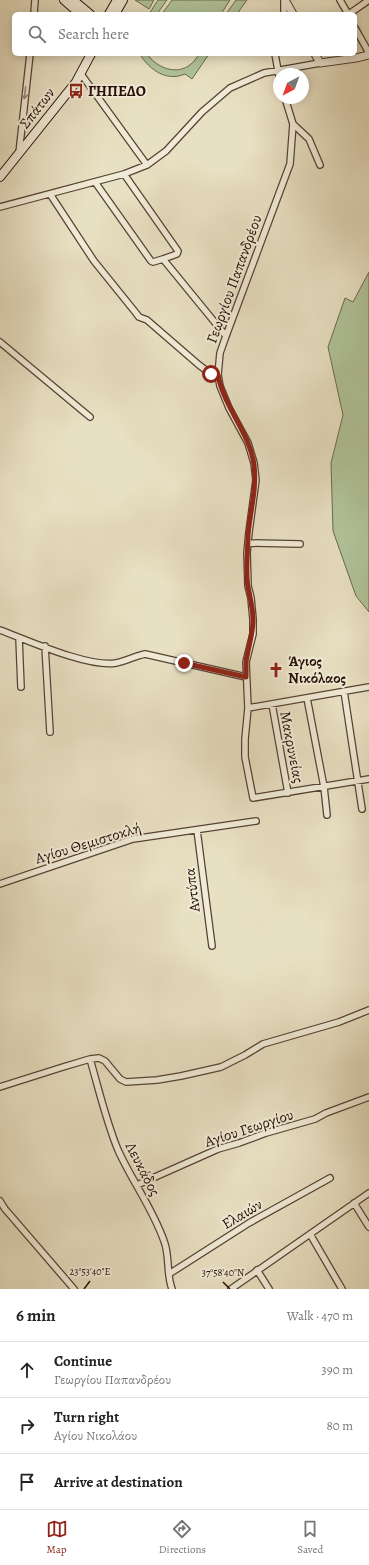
<!DOCTYPE html>
<html lang="en">
<head>
<meta charset="utf-8">
<style>
	:root { --surface:#fff; --page:#f6f6f6; --text:#222; --muted:#767676; --line:#e0e0e0; --accent:#8f2418 }
	body { margin:0; font-family:Alegreya,serif; background:var(--page); color:var(--text) }
	.compass { position:absolute; left:273px; top:68px; width:36px; height:36px; border-radius:50%; background:var(--surface); box-shadow:0 2px 10px #0003; rotate:221deg }
	.stop { position:absolute; width:12px; height:12px; margin:-9px; border:3px solid #8f2418; border-radius:50%; background:#fff }
	.stop.end { background:#8f2418; border-color:#fff; box-shadow:0 1px 4px #0008 }
	.list { margin:0; padding:0; list-style:none }
	h2 { display:flex; justify-content:space-between; align-items:center; height:52px; margin:0; padding:0 16px; font-size:17px }
	h2 small { font-size:13px; font-weight:400; color:var(--muted) }
	.list li { display:grid; grid-template-columns:26px 1fr auto; gap:12px; align-items:center; box-sizing:border-box; height:56px; padding:0 16px; border-top:1px solid var(--line) }
	.list b { display:block; font-size:15px; white-space:nowrap }
	.list p { margin:0; font-size:13px; white-space:nowrap; color:var(--muted) }
	.list em { font-size:13px; font-style:normal; color:var(--muted) }
	.icon { flex:none; width:22px; height:22px; fill:none; stroke:currentColor; stroke-width:2; stroke-linecap:round; stroke-linejoin:round }
	.map { position:relative; flex:none; width:369px; height:1289px; overflow:hidden }
	.search { position:absolute; background:var(--surface); box-shadow:0 2px 10px #0003; left:12px; right:12px; top:12px; height:44px; display:flex; align-items:center; gap:10px; box-sizing:border-box; padding:0 14px; border-radius:6px; color:var(--muted); font-size:15px }
	.sheet { height:220px; background:var(--surface) }
	nav { display:flex; justify-content:space-around; align-items:center; box-sizing:border-box; height:56px; border-top:1px solid var(--line); background:var(--surface); font-size:11px; color:var(--muted) }
	nav a { display:grid; justify-items:center; gap:2px }
	nav .on { color:var(--accent) }
	.map>svg:first-child { display:block }
	.green { fill:#b0c398; stroke:#6b684f }
	.lines { fill:none; stroke-linecap:round; stroke-linejoin:round }
	.minor-casing { stroke:#564235; stroke-width:8 }
	.tertiary-casing { stroke:#564235; stroke-width:9 }
	.secondary-casing { stroke:#260e06; stroke-width:10 }
	.minor { stroke:#f0ebd7; stroke-width:5.5 }
	.tertiary { stroke:#f0ebd7; stroke-width:7 }
	.secondary { stroke:#f0ebd7; stroke-width:8 }
	.oneway { stroke:#958879 }
	.route { stroke:#8f2418; stroke-width:5 }
	.ticks { fill:none; stroke:#260e06; stroke-width:1.5 }
	.labels { text-anchor:middle; dominant-baseline:central; stroke-width:4; stroke-linejoin:round; paint-order:stroke }
	.poi-label { font-size:15px; font-weight:bold; fill:#260e06; stroke:#f0ebd7; text-anchor:start }
	.street-label { font-size:15px; fill:#260e06; stroke:#f0ebd7 }
	.ticks-label { font-size:10px; text-anchor:middle; fill:#260e06; stroke:#f0ebd7; stroke-width:4; stroke-linejoin:round; paint-order:stroke }
</style>
</head>
<body>
<div class="map">
<svg width="369" height="1289" viewBox="0 0 369 1289">
	<rect width="100%" height="100%" fill="#e8e0c2"/>
	<filter id="stains"><feTurbulence type="fractalNoise" baseFrequency=".005" numOctaves="4"/><feColorMatrix values="0 0 0 0 .2 0 0 0 0 .09 0 0 0 0 .02 0 0 0 .5 -.17"/></filter>
	<radialGradient id="worn" r=".72"><stop offset=".6" stop-color="#630" stop-opacity="0"/><stop offset="1" stop-color="#630" stop-opacity=".3"/></radialGradient>
	<!-- green -->
	<path class="green" d="M135,0h19l-5,9z
		M158,0h9l-10,14h-8z
		M172,0h58l-9,14h-59z
		M236,0h11l-10,14h-11z
		M140,54h7c10,14 30,22 44,10 3,-2 6,-7 8,-10h10l-17,25 -7,-5c-18,8 -36,-4 -45,-20z
		M369,272v340l-13,-16 -23,-65 -2,-68 12,-48 -15,-68 17,-49 8,4z"/>
	<g class="lines">
		<!-- minor casing -->
		<g class="minor-casing">
			<path id="minor" d="M340,0l8,14
				M34,14l1,-14
				M284,14v-14
				M349,14l20,-14
				M355,28l14,25
				M275,54l4,22
				M81,74l66,91
				M285,98l8,26 -3,40 -64,172 -6,17 -2,22 2,11 9,22 19,35 6,20 2,17 -7,52 -2,21 1,33 3,12 2,21v15l-7,28 2,46 -3,31v18l8,41 116,-19
				M293,124l16,15 11,26
				M19,153l11,-99
				M124,174l54,77 -1,3 -14,5
				M95,182l56,79 2,1 10,-3 63,77
				M50,194l44,67 42,52 3,4 8,3 52,45 12,9 7,1
				M0,207l124,-33 23,-9 19,-14 36,-39 28,-24 34,-15 56,-10
				M0,342l90,75
				M248,543l52,1
				M0,630c27,10 89,38 116,33 10,-2 19,-7 29,-9l101,23
				M19,638l2,49
				M45,646l5,86
				M344,691l18,118
				M307,698l17,89 3,28
				M272,704l16,89
				M248,708l121,-21
				M197,830l15,116
				M0,884l133,-45 123,-18
				M90,1059c9,31 16,62 28,91 14,31 35,59 46,91 6,15 2,32 8,48
				M0,1087l63,-20 27,-8 9,-1 6,3 15,18 6,3 31,-2 24,-4 40,-9 24,-12 18,-11 76,-22 30,-12
				M137,1185l81,-36 21,-6 27,-10 49,-14 11,-6 43,-16
				M0,1201l5,8 69,80
				M354,1203l15,24
				M310,1234l32,55
				M257,1270l12,19
				M169,1274l80,-51 81,-45
				M231,1289l138,-96"/>
		</g>
		<!-- tertiary casing -->
		<g class="tertiary-casing">
			<path id="tertiary" d="M285,0l8,14
				M315,54l5,9 36,-5 13,-3"/>
		</g>
		<!-- secondary casing -->
		<g class="secondary-casing">
			<path id="secondary" d="M64,0l16,14
				M73,0l17,14
				M109,14l8,-14
				M115,14l8,-14
				M0,177l76,-95 15,-28"/>
		</g>
		<!-- minor -->
		<use href="#minor" class="minor"/>
		<!-- tertiary -->
		<use href="#tertiary" class="tertiary"/>
		<!-- secondary -->
		<use href="#secondary" class="secondary"/>
	</g>
	<!-- one-way arrows -->
	<defs><path id="oneway-shaft" d="M-6 0H5M1.5-3L5.5 0L1.5 3" fill="none" stroke-width="1.6" stroke-linecap="round" stroke-linejoin="round"/></defs>
	<use class="oneway" href="#oneway-shaft" transform="translate(25 93) rotate(96)"/>
	<g class="lines">
		<!-- route -->
		<path class="route" d="M184,663l62,14c0,-5 0,-10 0,-15 2,-15 7,-28 7,-42 0,-12 -3,-22 -5,-33 -3,-17 0,-36 0,-52 2,-24 9,-46 6,-70 -4,-32 -30,-58 -36,-90l-7,-1"/>
	</g>
	<!-- ticks -->
	<path class="ticks" d="M223,1282l7,7M84,1289l6,-8"/>
	<!-- icons -->
	<defs>
		<g id="bus-bare" transform="scale(1.2)"><path d="M-5-6H5V4H4V6H2V4H-2V6H-4V4H-5ZM-3.5-4V0h7V-4ZM-3.5 1.2v1.5H-2V1.2ZM2 1.2v1.5H3.5V1.2Z" fill="#8f2418" stroke="#f0ebd7" stroke-width="2.5" paint-order="stroke"/></g>
		<g id="church-bare" transform="scale(1.2)"><path d="M-1.2-6h2.4v3.5h3.3v2.4h-3.3V6h-2.4V-.1h-3.3v-2.4h3.3Z" fill="#8f2418" stroke="#f0ebd7" stroke-width="2.5" paint-order="stroke"/></g>
	</defs>
	<g fill-rule="evenodd">
		<use href="#bus-bare" x="76" y="91"/>
		<use href="#church-bare" x="276" y="670"/>
	</g>
	<g class="labels">
		<!-- poi labels -->
		<g class="poi-label">
			<text x="88" y="91">ΓΗΠΕΔΟ</text>
			<text x="288" y="661">Άγιος<tspan x="288" dy="17">Νικόλαος</tspan></text>
		</g>
		<!-- street labels -->
		<g class="street-label">
			<text transform="translate(37 108) rotate(-52)">Σπάτων</text>
			<text transform="translate(234 279) rotate(-70)">Γεωργίου Παπανδρέου</text>
			<text transform="translate(292 747) rotate(79)">Μακρυνείας</text>
			<text transform="translate(88 843) rotate(-17)">Αγίου Θεμιστοκλή</text>
			<text transform="translate(192 890) rotate(-97)">Αντύπα</text>
			<text transform="translate(249 1128) rotate(-18)">Αγίου Γεωργίου</text>
			<text transform="translate(143 1169) rotate(63)">Λευκάδος</text>
			<text transform="translate(242 1214) rotate(-31)">Ελαιών</text>
		</g>
	</g>
	<g class="ticks-label">
		<text x="90" y="1275">23°53'40"E</text>
		<text x="223" y="1276">37°58'40"N</text>
	</g>
	<rect width="100%" height="100%" filter="url(#stains)"/>
	<rect width="100%" height="100%" fill="url(#worn)"/>
</svg>
<svg class="compass" viewBox="-18 -18 36 36"><path d="M0-13l5 13h-10z" fill="#e53935"/><path d="M0 13l5-13h-10z" fill="#767676"/></svg>
<div class="stop" style="left:211px;top:374px"></div>
<div class="stop end" style="left:184px;top:663px"></div>
<div class="search"><svg class="icon" aria-label="search" viewBox="0 0 24 24"><circle cx="10" cy="10" r="6"/><path d="M15 15l6 6"/></svg>Search here</div>
</div>
<section class="sheet">
<h2>6 min<small>Walk · 470 m</small></h2>
<ul class="list">
<li><svg class="icon" aria-label="ahead" viewBox="0 0 24 24"><path d="M12 20V5M6 11l6-6 6 6"/></svg><div><b>Continue</b><p>Γεωργίου Παπανδρέου</p></div><em>390 m</em></li>
<li><svg class="icon" aria-label="right" viewBox="0 0 24 24"><path d="M7 20v-9h11M14 6l5 5-5 5"/></svg><div><b>Turn right</b><p>Αγίου Νικολάου</p></div><em>80 m</em></li>
<li><svg class="icon" aria-label="arrive" viewBox="0 0 24 24"><path d="M6 21V4h12l-3 4 3 4H6"/></svg><div><b>Arrive at destination</b></div></li>
</ul>
</section>
<nav>
<a class="on"><svg class="icon" aria-label="map" viewBox="0 0 24 24"><path d="M3 6l6-2 6 2 6-2v14l-6 2-6-2-6 2zM9 4v14M15 6v14"/></svg>Map</a>
<a><svg class="icon" aria-label="directions" viewBox="0 0 24 24"><path d="M12 3l9 9-9 9-9-9zM9 14v-3h6M13 9l2 2-2 2"/></svg>Directions</a>
<a><svg class="icon" aria-label="saved" viewBox="0 0 24 24"><path d="M7 4h10v16l-5-4-5 4z"/></svg>Saved</a>
</nav>
</body>
</html>
